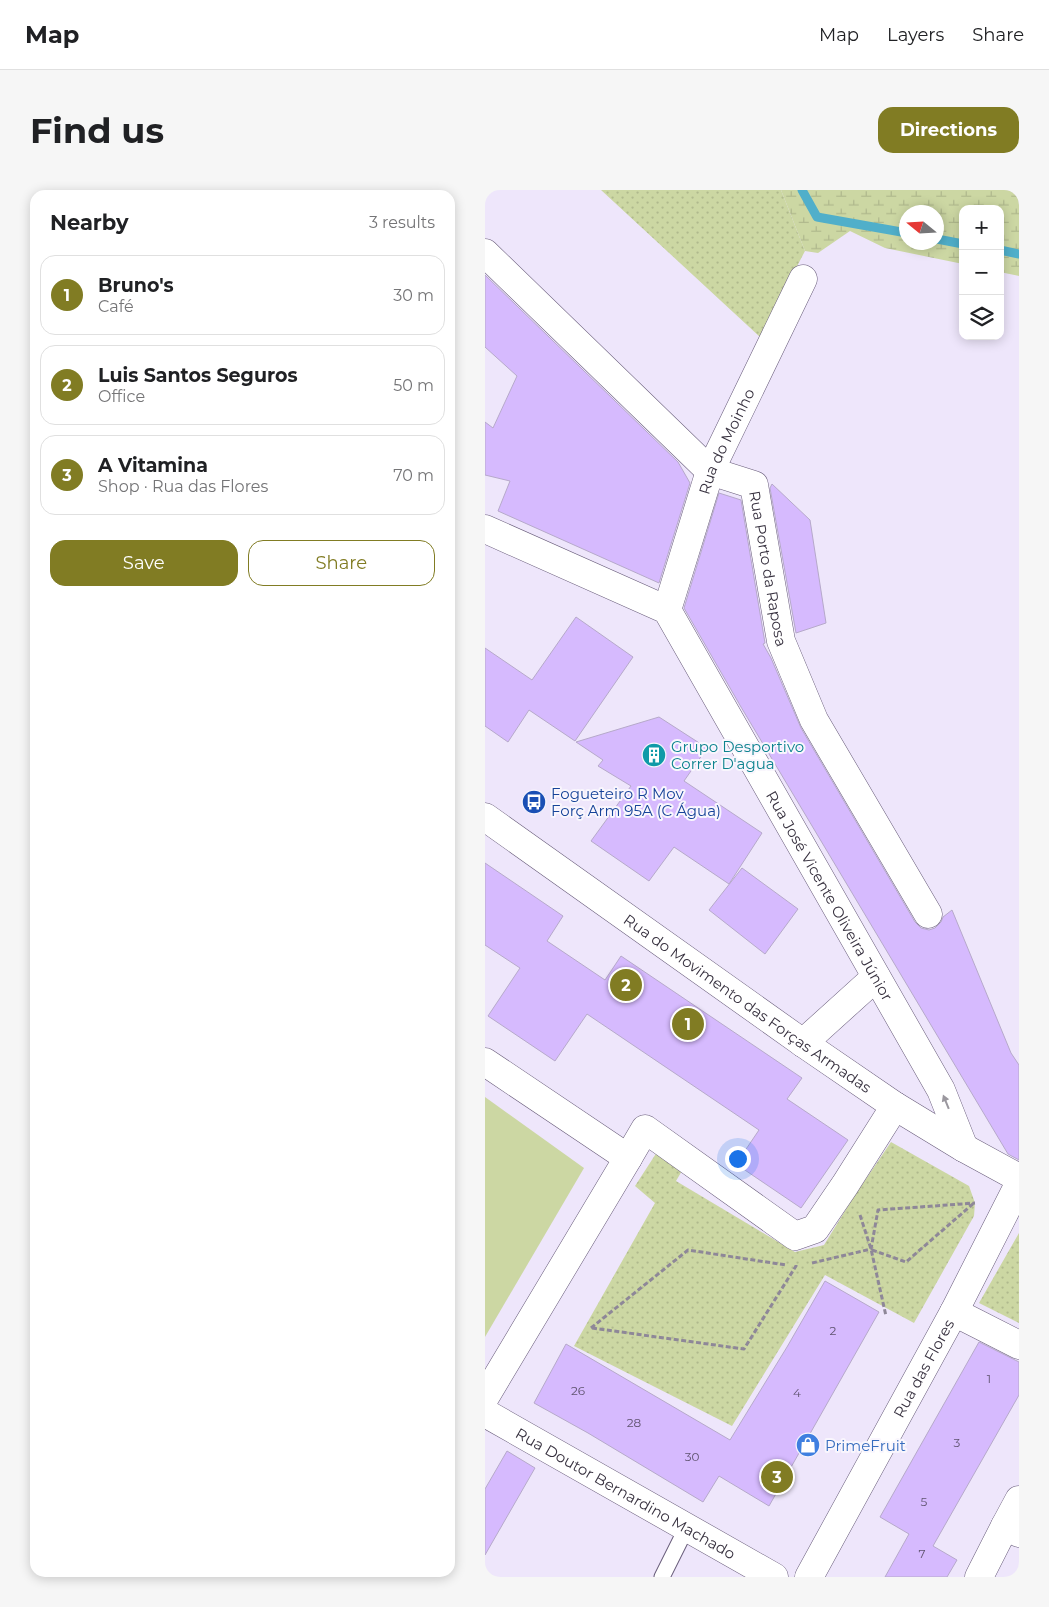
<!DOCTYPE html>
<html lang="en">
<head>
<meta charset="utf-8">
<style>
	:root { --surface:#fff; --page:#f6f6f6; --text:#202124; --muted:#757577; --line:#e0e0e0; --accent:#817c23 }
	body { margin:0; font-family:Montserrat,sans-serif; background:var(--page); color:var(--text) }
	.controls { position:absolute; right:15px; top:15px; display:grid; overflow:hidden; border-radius:10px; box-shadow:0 2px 12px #0003 }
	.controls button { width:45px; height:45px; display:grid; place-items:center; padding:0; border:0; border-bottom:1px solid var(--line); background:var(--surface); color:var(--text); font:25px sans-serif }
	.compass { position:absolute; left:414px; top:15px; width:45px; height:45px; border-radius:50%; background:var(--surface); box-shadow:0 2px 12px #0003; rotate:288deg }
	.you { position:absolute; left:252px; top:968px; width:18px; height:18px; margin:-12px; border:4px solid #fff; border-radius:50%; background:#1a73e8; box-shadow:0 0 0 8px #1a73e833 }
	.badge { display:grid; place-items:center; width:32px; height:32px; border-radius:50%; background:var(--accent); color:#fff; font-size:16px; font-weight:700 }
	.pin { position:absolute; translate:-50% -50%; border:2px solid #fff; box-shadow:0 1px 5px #0006 }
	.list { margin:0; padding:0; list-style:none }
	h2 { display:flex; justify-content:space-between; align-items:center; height:65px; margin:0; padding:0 20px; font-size:21px }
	h2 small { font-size:16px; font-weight:400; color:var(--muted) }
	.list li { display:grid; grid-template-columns:32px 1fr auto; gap:15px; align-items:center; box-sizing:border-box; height:80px; margin:0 10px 10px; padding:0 10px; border:1px solid var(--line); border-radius:15px }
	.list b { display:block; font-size:19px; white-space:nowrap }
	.list p { margin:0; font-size:16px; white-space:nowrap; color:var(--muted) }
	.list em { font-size:16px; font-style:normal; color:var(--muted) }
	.actions { display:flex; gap:10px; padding:15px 20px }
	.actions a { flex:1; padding:11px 0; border:1px solid var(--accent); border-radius:15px; text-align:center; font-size:18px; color:var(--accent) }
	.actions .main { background:var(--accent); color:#fff }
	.icon { flex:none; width:28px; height:28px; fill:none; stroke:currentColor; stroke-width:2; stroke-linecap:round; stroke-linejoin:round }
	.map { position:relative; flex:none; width:534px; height:1387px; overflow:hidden; border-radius:15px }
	header { display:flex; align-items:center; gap:30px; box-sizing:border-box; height:70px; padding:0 25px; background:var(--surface); border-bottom:1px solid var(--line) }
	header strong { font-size:24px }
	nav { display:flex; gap:28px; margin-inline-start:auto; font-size:18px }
	.intro { display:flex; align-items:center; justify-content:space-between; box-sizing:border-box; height:120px; padding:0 30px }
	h1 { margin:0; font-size:35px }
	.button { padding:12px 22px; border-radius:15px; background:var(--accent); color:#fff; font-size:18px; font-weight:700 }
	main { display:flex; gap:30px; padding:0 30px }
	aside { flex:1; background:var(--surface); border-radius:15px; box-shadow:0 2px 12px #0003 }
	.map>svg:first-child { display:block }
	.grass { fill:url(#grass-dots) }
	.wetland { fill:url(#wetland-marsh); fill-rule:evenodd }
	.park { fill:#ccd7a3 }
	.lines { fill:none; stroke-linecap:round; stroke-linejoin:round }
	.stream { stroke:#50afca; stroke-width:9 }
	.building { fill:#d6bafe; stroke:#b6a9ca }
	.service-casing { stroke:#685c7a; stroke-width:17 }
	.minor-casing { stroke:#685c7a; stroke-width:29 }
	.tertiary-casing { stroke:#685c7a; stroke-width:29 }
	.path { stroke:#8e8798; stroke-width:3; stroke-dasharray:5 2.5; stroke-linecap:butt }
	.service { stroke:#fff; stroke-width:15 }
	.minor { stroke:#fff; stroke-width:28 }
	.tertiary { stroke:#fff; stroke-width:28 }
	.oneway { fill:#9b989f }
	.labels { text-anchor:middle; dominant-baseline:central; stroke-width:4; stroke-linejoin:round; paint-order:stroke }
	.number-label { font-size:12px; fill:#5f536f }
	.street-label { font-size:15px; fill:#37313f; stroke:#f9f6fd }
	.culture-label { font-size:15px; fill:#0d838f; stroke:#f9f6fd; text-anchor:start }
	.transit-label { font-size:15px; fill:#164399; stroke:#f9f6fd; text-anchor:start }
	.shop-label { font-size:15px; fill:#366cbe; stroke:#f9f6fd; text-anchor:start }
</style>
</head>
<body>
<header>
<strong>Map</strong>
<nav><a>Map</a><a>Layers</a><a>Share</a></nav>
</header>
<div class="intro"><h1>Find us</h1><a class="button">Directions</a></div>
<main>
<aside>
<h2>Nearby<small>3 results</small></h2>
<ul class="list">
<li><span class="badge">1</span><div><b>Bruno's</b><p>Café</p></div><em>30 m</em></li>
<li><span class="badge">2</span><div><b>Luis Santos Seguros</b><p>Office</p></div><em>50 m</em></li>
<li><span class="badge">3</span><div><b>A Vitamina</b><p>Shop · Rua das Flores</p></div><em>70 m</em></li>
</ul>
<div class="actions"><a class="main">Save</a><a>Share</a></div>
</aside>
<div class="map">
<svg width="534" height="1387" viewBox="0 0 534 1387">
	<defs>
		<pattern id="grass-dots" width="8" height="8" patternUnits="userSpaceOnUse" patternTransform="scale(1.25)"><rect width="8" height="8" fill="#ccd7a3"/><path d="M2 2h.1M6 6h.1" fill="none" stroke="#b0b98d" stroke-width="1.8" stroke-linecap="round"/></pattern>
		<pattern id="wetland-marsh" width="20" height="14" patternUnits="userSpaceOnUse" patternTransform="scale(1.25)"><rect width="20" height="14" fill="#ccd7a3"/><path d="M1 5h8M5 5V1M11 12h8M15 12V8" fill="none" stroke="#b0b98d"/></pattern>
	</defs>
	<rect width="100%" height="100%" fill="#eee6fb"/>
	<!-- grass -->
	<path class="grass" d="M116,0h180l24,61 -45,86z
		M406,952l78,44 6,17 -1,13 -60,107 -89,-48 -93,151 -158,-80 81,-143 -20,-17 24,-37 27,15 -10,17 119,71 29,-7 29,-47z
		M534,1043v90l-40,-20z"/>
	<!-- wetland -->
	<path class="wetland" d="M296,0h238v86l-19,-4v-63h-37v55l-78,-16 -35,-17 -32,22 -13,-2zM422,22h30v30h-30z"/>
	<!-- park -->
	<path class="park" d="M0,907l99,71 -99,169z"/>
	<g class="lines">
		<!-- stream -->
		<path class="stream" d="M317,0l15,27 90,16
			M452,49l26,5
			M515,60l19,4"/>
	</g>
	<!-- building -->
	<path class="building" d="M0,85l193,187 12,21 -31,100 -161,-72 12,-30 -25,-6v-53l8,6 24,-52 -32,-29z
		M287,294l38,36 16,103 -30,10 -26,-145z
		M234,303l22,7 24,143 -2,1 8,14 30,70 114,194 6,6 8,2 6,-2 6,-6 2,-5 9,-7 59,143 8,12v95l-11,-6 -267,-447 -57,-99z
		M91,427l57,40 -58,84 -46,-31 -21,32 -23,-16v-78l47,32z
		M174,527l48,31 -23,33 78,52 -33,51 -55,-37 -25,34 -58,-40 40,-55 -33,-20 5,-6 -27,-18z
		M0,673l78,53 -16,25 58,39 16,-24 181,122 -15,21 61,41 -47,68 -65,-44 23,-34 -172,-116 -32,47 -67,-45 32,-48 -35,-23z
		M257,678l56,41 -33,45 -56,-44z
		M340,1091l54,31 -110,194 -50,-30 -16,26 -115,-69 -54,-30 32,-59 164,96 57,-93z
		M494,1152l40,20v33l-86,151 24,14 -10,17h-62l24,-43 -29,-17z
		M22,1261l28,17 -50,87v-66z"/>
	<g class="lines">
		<!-- service casing -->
		<g class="service-casing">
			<path id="service" d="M177,1387l25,-50"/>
		</g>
		<!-- minor casing -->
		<g class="minor-casing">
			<g id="minor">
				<path id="s1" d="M0,63l225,218 44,14 27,156 33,79 114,194"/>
				<path id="s2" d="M0,339l182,81 274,480 23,58"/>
				<path id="s3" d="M182,420l43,-139 93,-192"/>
				<path d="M318,853l73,-66"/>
				<path d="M0,872l143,96 -143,239"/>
				<path d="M143,968l17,-29 150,107 20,-7 30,-44 50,-79"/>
				<path d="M469,1122l65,33"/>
				<path id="s4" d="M0,1223l289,164"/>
				<path d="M534,1310l-14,26 14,7"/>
				<path id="s5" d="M324,1387l145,-265 65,-128"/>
				<path d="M494,1387l26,-51"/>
			</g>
		</g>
		<!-- tertiary casing -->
		<g class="tertiary-casing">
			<g id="tertiary">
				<path id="s6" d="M0,627l318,226 92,63 69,42 55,30"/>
			</g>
		</g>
		<!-- path -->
		<path class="path" d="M375,1025l11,34 15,67
			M387,1060l34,12 68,-59
			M327,1073l59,-14 7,-39 97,-7
			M106,1138l97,-78 98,15
			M107,1138l152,21 52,-83v-2"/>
		<!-- service -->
		<use href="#service" class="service"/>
		<!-- minor -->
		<use href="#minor" class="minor"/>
		<!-- tertiary -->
		<use href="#tertiary" class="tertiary"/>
	</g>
	<!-- one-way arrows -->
	<defs><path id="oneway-solid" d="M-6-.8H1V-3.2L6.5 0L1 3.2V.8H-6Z" transform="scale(1.25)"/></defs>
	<use class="oneway" href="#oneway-solid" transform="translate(461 912) rotate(-112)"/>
	<!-- icons -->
	<defs>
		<g id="building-disc" transform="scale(1.25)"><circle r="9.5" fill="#0f9aa8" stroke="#f9f6fd"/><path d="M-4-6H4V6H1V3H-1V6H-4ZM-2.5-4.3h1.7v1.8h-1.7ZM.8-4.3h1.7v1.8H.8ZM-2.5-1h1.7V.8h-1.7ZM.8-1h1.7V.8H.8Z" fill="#fff"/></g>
		<g id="bus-disc" transform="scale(1.25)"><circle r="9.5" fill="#1a4fb4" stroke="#f9f6fd"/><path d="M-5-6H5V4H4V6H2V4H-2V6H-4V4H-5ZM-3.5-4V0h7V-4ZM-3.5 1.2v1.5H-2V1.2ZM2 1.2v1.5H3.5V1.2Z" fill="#fff"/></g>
		<g id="shop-disc" transform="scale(1.25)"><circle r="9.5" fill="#3f7fe0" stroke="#f9f6fd"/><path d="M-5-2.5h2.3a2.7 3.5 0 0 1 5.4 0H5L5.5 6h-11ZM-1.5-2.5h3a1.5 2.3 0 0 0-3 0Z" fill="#fff"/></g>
	</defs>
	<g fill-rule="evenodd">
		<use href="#building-disc" x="169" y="565"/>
		<use href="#bus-disc" x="49" y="612"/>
		<use href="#shop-disc" x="323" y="1255"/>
	</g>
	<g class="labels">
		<!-- number labels -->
		<g class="number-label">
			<text x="348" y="1140">2</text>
			<text x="504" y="1188">1</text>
			<text x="93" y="1200">26</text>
			<text x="312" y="1202">4</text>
			<text x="149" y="1232">28</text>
			<text x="472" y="1252">3</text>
			<text x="207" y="1266">30</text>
			<text x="439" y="1311">5</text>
			<text x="437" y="1363">7</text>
		</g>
		<!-- street labels -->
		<g class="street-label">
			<text stroke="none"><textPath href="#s3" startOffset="179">Rua do Moinho</textPath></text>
			<text stroke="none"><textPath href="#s1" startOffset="444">Rua Porto da Raposa</textPath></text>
			<text stroke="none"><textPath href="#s2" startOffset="528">Rua José Vicente Oliveira Júnior</textPath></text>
			<text stroke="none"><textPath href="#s6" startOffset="322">Rua do Movimento das Forças Armadas</textPath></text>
			<text stroke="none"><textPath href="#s5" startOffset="238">Rua das Flores</textPath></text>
			<text stroke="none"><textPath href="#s4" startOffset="162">Rua Doutor Bernardino Machado</textPath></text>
		</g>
		<!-- culture labels -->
		<g class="culture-label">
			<text x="186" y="556">Grupo Desportivo<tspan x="186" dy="17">Correr D'agua</tspan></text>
		</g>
		<!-- transit labels -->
		<g class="transit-label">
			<text x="66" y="603">Fogueteiro R Mov<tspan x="66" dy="17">Forç Arm 95A (C Água)</tspan></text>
		</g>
		<!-- shop labels -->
		<g class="shop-label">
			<text x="340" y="1255">PrimeFruit</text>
		</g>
	</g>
</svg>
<div class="controls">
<button>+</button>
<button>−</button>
<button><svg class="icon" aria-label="layers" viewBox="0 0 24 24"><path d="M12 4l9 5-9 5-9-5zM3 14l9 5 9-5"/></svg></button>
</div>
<svg class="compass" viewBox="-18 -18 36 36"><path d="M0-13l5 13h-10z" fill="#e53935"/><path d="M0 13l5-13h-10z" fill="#757577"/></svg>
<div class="you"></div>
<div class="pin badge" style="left:203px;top:834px">1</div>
<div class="pin badge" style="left:141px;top:795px">2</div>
<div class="pin badge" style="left:292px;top:1287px">3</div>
</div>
</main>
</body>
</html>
